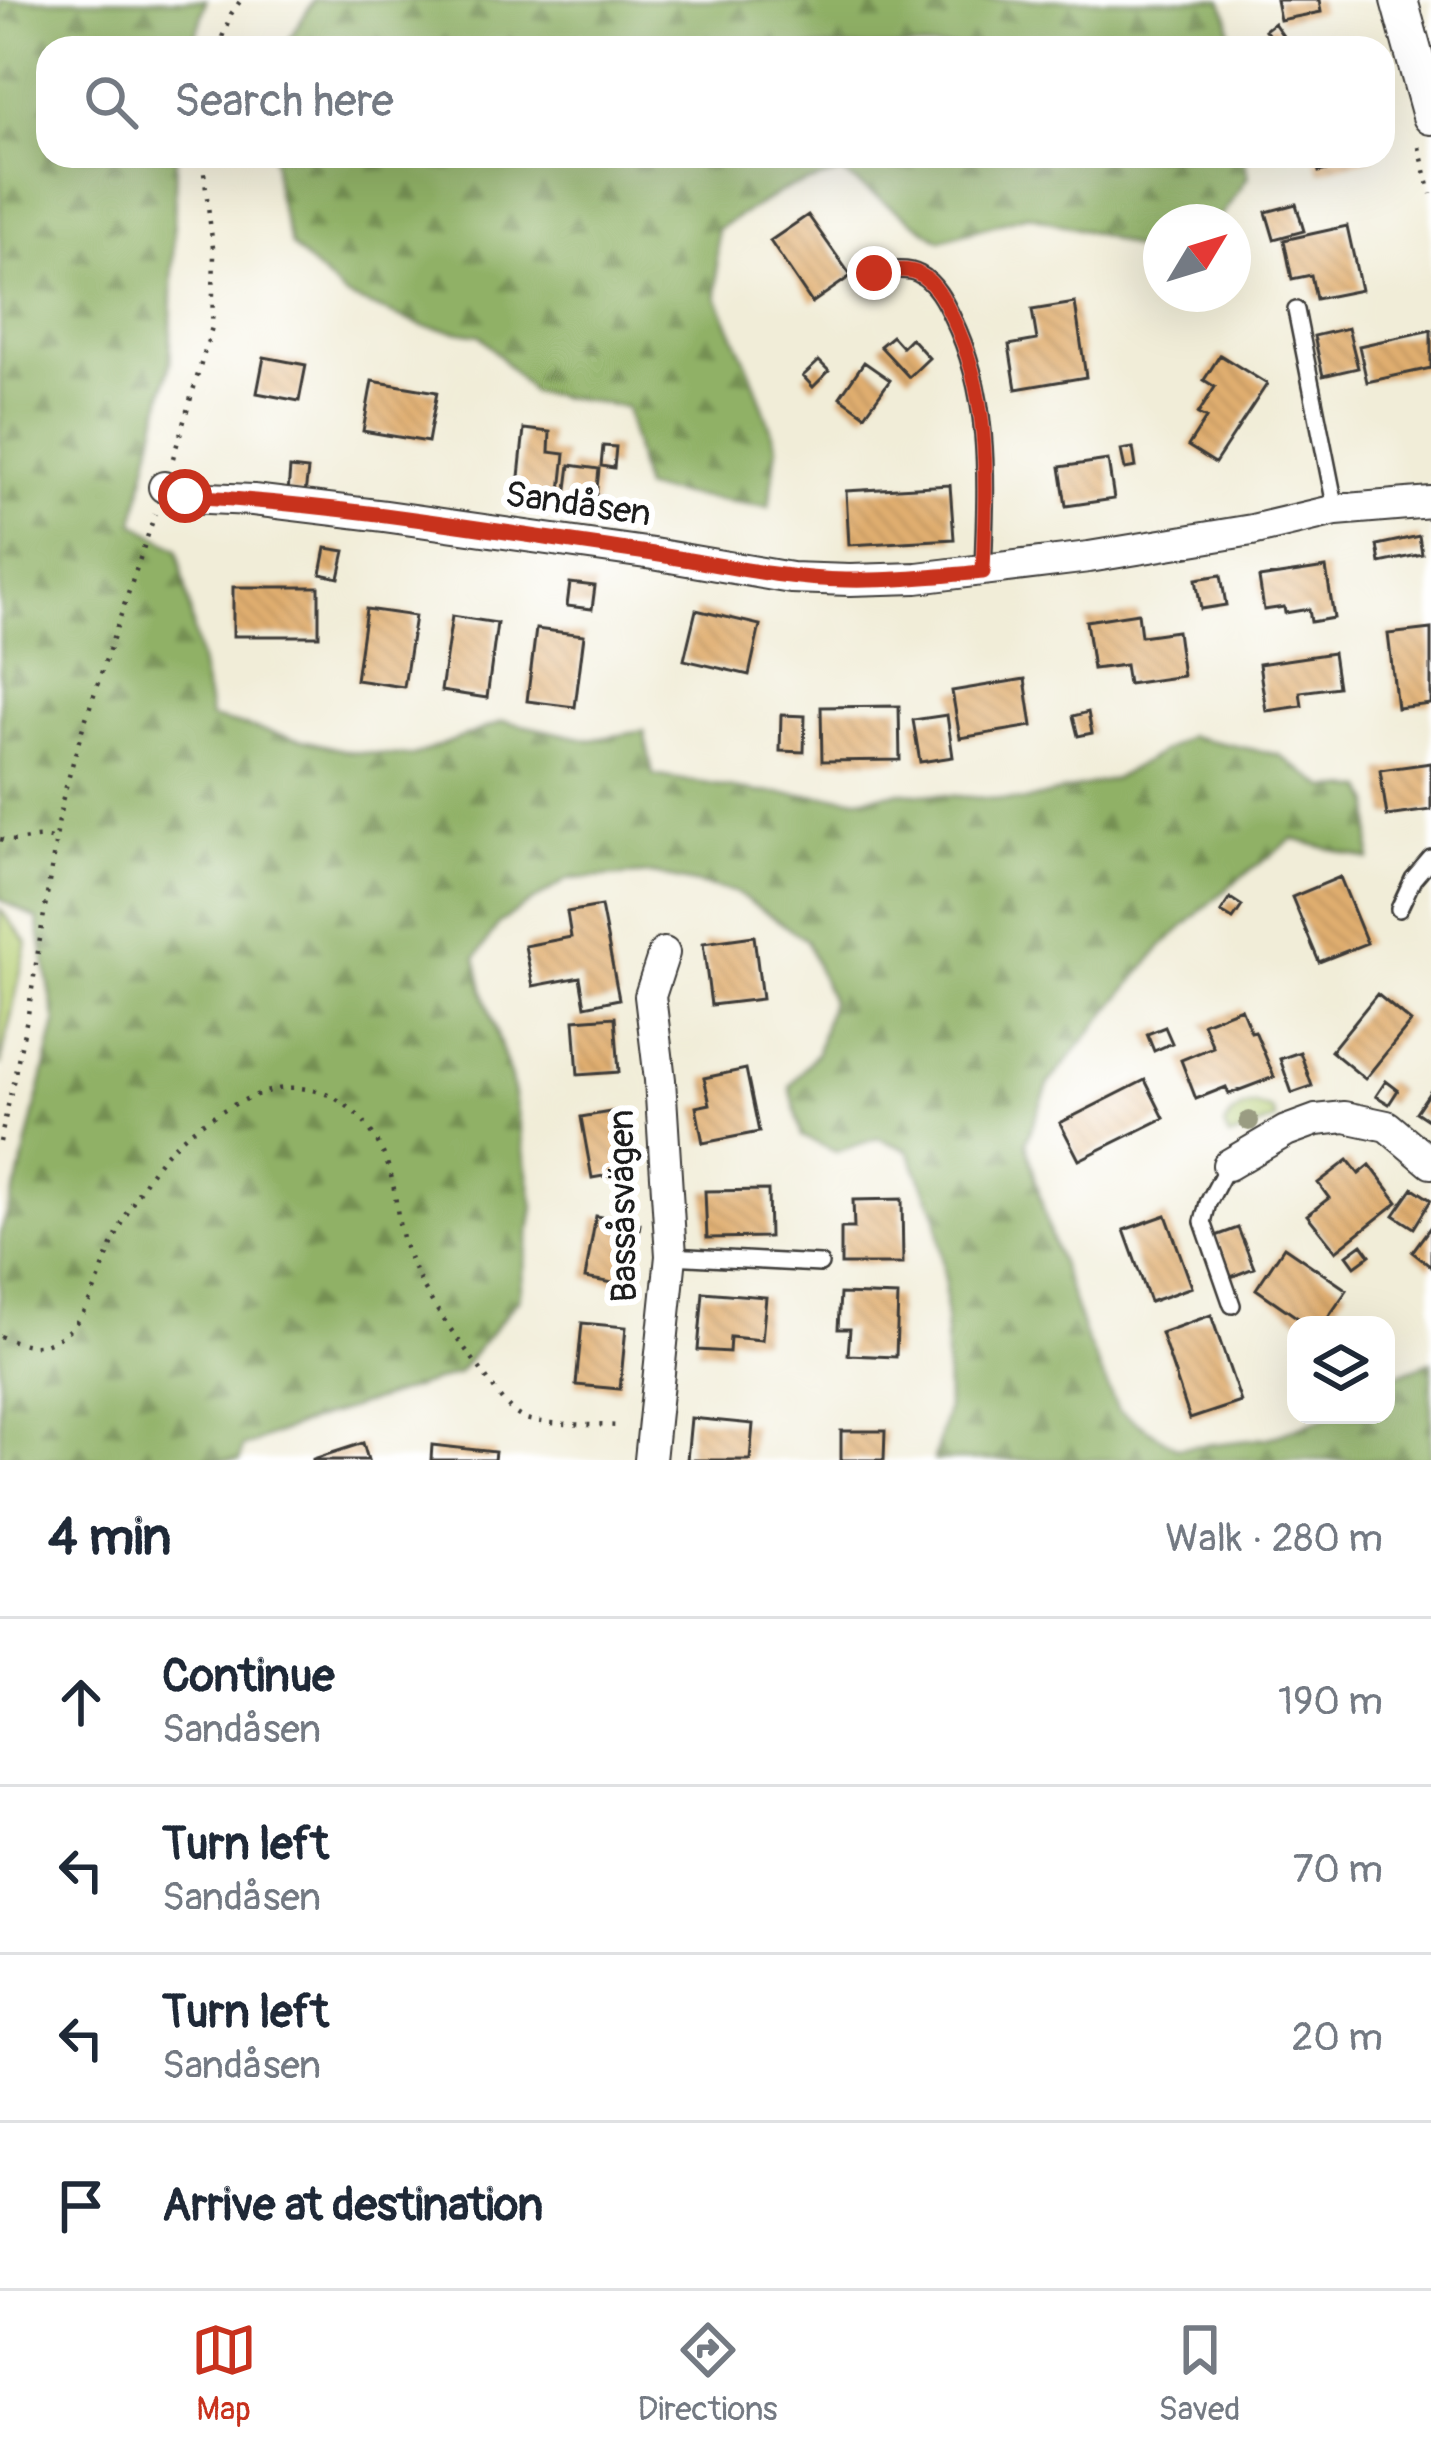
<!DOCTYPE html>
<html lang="en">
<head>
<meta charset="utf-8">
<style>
	:root { --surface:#fff; --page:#f2f2f3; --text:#1f2937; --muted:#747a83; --line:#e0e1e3; --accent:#c8321e }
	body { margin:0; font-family:Pangolin,sans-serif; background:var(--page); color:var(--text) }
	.controls { position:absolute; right:36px; bottom:36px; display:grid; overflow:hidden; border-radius:24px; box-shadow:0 12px 48px #0002 }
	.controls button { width:108px; height:108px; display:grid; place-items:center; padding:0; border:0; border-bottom:3px solid var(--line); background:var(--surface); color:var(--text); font:60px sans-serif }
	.compass { position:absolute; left:1143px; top:204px; width:108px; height:108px; border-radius:50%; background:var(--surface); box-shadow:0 12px 48px #0002; rotate:52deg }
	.stop { position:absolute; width:36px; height:36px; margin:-27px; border:9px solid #c8321e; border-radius:50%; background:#fff }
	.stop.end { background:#c8321e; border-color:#fff; box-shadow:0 3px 12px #0008 }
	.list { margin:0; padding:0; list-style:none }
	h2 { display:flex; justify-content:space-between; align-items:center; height:156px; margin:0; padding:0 48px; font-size:51px }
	h2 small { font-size:39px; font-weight:400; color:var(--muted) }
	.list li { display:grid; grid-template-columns:78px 1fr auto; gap:36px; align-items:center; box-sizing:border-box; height:168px; padding:0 48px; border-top:3px solid var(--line) }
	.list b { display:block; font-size:45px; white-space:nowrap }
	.list p { margin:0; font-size:39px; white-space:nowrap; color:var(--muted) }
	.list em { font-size:39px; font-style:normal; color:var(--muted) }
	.icon { flex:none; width:66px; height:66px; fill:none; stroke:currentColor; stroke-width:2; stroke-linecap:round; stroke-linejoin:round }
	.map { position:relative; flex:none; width:1431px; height:1460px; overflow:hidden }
	.search { position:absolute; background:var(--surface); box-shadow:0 12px 48px #0002; left:36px; right:36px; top:36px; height:132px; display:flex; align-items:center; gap:30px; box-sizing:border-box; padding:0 42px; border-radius:36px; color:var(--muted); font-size:45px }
	.sheet { height:828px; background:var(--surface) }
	nav { display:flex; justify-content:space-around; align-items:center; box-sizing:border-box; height:168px; border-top:3px solid var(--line); background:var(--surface); font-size:33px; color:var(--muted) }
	nav a { display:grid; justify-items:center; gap:6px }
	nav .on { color:var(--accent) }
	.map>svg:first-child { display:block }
	.green { fill:#b5ce74; stroke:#687548; stroke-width:3 }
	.forest { fill:url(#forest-firs); stroke:#566641; stroke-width:3 }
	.building { fill:url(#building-back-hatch) }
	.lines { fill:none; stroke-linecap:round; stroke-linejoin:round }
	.service-casing { stroke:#3c3b38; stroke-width:20 }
	.minor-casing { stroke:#3c3b38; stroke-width:34 }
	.tertiary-casing { stroke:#3c3b38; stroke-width:40 }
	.path { stroke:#3c3b38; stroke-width:4.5; stroke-dasharray:3 9; stroke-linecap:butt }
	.service { stroke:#fff; stroke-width:15 }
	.minor { stroke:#fff; stroke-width:30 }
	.tertiary { stroke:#fff; stroke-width:36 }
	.tree { fill:#9a9c82 }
	.route { stroke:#c8321e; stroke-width:15 }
	.labels { text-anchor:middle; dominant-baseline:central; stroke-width:12; stroke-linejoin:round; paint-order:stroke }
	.street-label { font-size:36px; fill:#1c1c1c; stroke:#fff }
</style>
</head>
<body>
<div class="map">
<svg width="1431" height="1460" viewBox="0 0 1431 1460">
	<defs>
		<pattern id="forest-firs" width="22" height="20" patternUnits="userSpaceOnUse" patternTransform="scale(3)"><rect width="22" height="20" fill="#90b166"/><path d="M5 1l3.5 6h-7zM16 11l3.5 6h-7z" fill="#758f53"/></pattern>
		<pattern id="building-back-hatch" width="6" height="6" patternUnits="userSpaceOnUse" patternTransform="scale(3)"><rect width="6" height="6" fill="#e0ae6f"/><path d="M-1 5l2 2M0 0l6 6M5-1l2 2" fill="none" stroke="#c09560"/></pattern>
	</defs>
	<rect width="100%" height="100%" fill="#fff"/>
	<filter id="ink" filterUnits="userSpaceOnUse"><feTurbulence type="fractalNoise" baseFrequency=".00833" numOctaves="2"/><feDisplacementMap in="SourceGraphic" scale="24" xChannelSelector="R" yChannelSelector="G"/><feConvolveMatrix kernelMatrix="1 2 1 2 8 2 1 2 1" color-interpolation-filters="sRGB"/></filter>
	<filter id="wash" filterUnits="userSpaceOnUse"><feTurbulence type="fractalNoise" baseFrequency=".004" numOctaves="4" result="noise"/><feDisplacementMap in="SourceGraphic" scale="48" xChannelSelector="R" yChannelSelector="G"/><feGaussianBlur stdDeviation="2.7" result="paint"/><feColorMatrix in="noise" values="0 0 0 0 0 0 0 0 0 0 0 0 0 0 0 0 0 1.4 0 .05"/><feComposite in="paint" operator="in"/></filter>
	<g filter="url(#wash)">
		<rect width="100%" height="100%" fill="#f1edd8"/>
		<!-- green -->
		<path class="green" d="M0,909l27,34 -27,124z
			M1254,1105l18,5 4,10 -47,18 -5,-12c8,-13 15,-18 30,-21z"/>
		<!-- forest -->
		<path class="forest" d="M0,0h206l-13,48h-145v108h128l-6,206 -36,161 44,26 33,169 141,34 61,4 91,-35 86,19 54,-9 9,44 105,17 100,6 44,-6 122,9 92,-23 73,-42 90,19 48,33 38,1 7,15 -2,56 -77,-21 -61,45 -69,61 -114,138 -23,59 23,89 36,105 33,74 59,38 91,-10 65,-23h53v-36l45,-17v98h-497l13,-51 -2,-125 -9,-71 -28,-63 -30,-12 -42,14 -34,-16 -12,-49 27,-35 14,-51 -25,-61 -71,-48 -82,-18 -85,5 -69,44 -23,35 8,36 27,85 23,128 -15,91 -62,76 -153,49 -61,24 -3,13h-240v-226l18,-53 38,-158 -19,-104 -37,-20z
			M314,0h907l8,18 2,30h-947z
			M273,156h971l4,21 -31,45h-56v37l-54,-22 -79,-22 -88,25 -98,-67 -54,15 -71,41v68l34,76 26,73 -8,61 -126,-18 -17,-82 -94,-15 -52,-57 -57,-9 -78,-30 -54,-50 -14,-52z"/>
		<g id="blocks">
			<!-- building -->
			<path class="building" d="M1276,0h43l2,12 -41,8z
				M1274,23l13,19 -8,6 -14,-18z
				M1315,156h60v2l-56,14z
				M1296,204l8,27 -30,8 -8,-27z
				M808,215l43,61 -39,27 -42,-62z
				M1347,226l14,64 -45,9 -5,-24 -19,4 -8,-39z
				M1075,303l11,74 -70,12 -7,-44 28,-5 -5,-30z
				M1348,328l10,40 -35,8 -9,-40z
				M1431,330v38l-64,14 -8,-36z
				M892,336l10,11 9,-9 18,20 -20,19 -29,-31z
				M1220,355l47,29 -52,79 -27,-17 18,-28 -8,-4 17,-27 -11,-7z
				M264,357l42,8 -7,36 -42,-8z
				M819,361l10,10 -16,16 -10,-11z
				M864,362l26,18 -25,35 -25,-18z
				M372,381l65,11 -9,50 -65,-11z
				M524,429l26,3 -1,20 16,2 -5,46 -43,-4z
				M603,446l13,1 -2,21 -13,-2z
				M1133,448l3,19 -11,2 -4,-19z
				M1108,460l6,39 -48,7 -6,-39z
				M570,465l29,4 -4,38 -30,-3z
				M290,468l18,2 -3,24 -17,-1z
				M950,485l4,54 -105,6 -3,-54z
				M1419,536l3,18 -42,9 -3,-18z
				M326,548l19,3 -6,27 -18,-4z
				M1326,568l8,50 -23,4 -2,-13 -24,4 -1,-6 -20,3 -5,-32z
				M1221,575l5,30 -25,4 -5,-30z
				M570,583l25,3 -3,23 -25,-3z
				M233,587h86v49h-86z
				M366,609l49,7 -11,71 -48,-7z
				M696,610l64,15 -11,50 -65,-15z
				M1138,613l3,23 36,-5 6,45 -55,8 -3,-19 -32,4 -7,-48z
				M452,616l45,7 -10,75 -46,-7z
				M536,629l48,6 -9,72 -48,-6z
				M1431,629v75l-34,4 -9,-74z
				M1333,653l5,34 -38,5 2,14 -36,5 -7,-47z
				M1025,679l7,47 -72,12 -8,-47z
				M899,706l1,54 -78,1 -1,-54z
				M1088,712l4,21 -14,3 -5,-20z
				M781,715l24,1 -1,36 -24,-1z
				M947,715l6,42 -33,5 -7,-42z
				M1431,763v47l-44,6 -7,-46z
				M1340,877l27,66 -48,19 -27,-65z
				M1230,898l12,8 -9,13 -12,-7z
				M601,906l18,93 -34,7 -5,-29 -47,9 -8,-40 46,-9 -4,-25z
				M754,936l8,63 -51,6 -8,-62z
				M1377,994l34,28 -46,57 -34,-28z
				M1241,1008l10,24 4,-1 19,46 -45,17 -3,-7 -30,12 -15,-39 32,-13 -10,-24z
				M615,1017l4,55 -41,3 -4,-55z
				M1165,1027l7,16 -18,8 -7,-17z
				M1300,1052l12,34 -20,7 -12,-34z
				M746,1069l13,63 -56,11 -7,-36 14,-3 -6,-26z
				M1145,1080l19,38 -85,42 -19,-37z
				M1386,1081l12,9 -9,14 -13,-8z
				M1431,1090v32l-15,-10z
				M622,1110l10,61 -40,7 -11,-61z
				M1348,1160l11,14 11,-9 28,37 -62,49 -29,-36 22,-17 -11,-15z
				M1413,1188l18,12 -17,28 -20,-13z
				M768,1190l1,47 -62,1 -2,-47z
				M902,1199l1,65h-62v-36h13l-1,-28z
				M1166,1215l26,72 -42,15 -26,-72z
				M596,1216l44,8 -10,62 -45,-8z
				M1431,1226v41l-19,-15z
				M1238,1228l16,40 -23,9 -15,-41z
				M1362,1244l8,11 -15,11 -8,-11z
				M1284,1247l63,43 -24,35h-15l-52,-36z
				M703,1292l63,5 -4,43 -32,-3 -1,15 -31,-2z
				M840,1294l58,2 -2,61 -48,-2 2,-26h-12z
				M1211,1315l30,87 -51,17 -29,-86z
				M582,1323l44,4 -6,62 -44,-4z
				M691,1418l62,6 -3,36h-63z
				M841,1431h44l-1,29h-43z
				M363,1443l5,17h-55v-1z
				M432,1445l63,7 -1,8h-63z"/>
		</g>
	</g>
	<g filter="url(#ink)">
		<use href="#blocks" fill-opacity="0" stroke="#3c3b38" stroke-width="3"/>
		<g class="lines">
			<!-- service casing -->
			<g class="service-casing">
				<path id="service" d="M874,273c14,-2 32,-6 45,1 16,8 26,28 33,43 40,80 34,168 31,254
					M1296,310l40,200
					M1399,909l14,-30 18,-21
					M1228,1165l-20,38 -5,19 29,83
					M671,1256l149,8"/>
			</g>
			<!-- minor casing -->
			<g class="minor-casing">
				<path id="minor" d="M164,487l21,10 68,3 132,16 268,38 138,24 59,2 67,-2 172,-21 163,-27 84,-20 95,-8
					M1228,1165l58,-34 30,-11 29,-3 42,9 44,37
					M650,1460l21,-204 -11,-176 -10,-84 14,-43"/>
			</g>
			<!-- tertiary casing -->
			<g class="tertiary-casing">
				<path id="tertiary" d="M1399,0l32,116"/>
			</g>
			<!-- path -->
			<path class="path" d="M218,48l13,-34 10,-14
				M1419,147l12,47
				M173,458l39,-131 2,-71 -12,-100
				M0,839c19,6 36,-6 54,1
				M0,1142l28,-128 34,-213 20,-71 73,-216
				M0,1336c14,5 29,12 44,8 44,-13 53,-65 69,-101 13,-29 30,-63 51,-87 18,-20 41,-36 65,-49 25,-12 50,-23 78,-18 47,7 77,51 86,95 5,24 5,49 15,71 17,43 46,79 73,115 11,15 24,40 42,48 16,7 78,7 100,8"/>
			<!-- service -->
			<use href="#service" class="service"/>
			<!-- minor -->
			<use href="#minor" class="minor"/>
			<!-- tertiary -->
			<use href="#tertiary" class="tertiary"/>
		</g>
		<!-- trees -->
		<circle class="tree" cx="1249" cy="1121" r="10"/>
	</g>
	<g class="lines" filter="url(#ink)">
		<!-- route -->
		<path class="route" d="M185,496c155,8 309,35 462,57 67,10 132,26 199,27 46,1 92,-4 137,-8 3,-87 9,-175 -31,-255 -7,-15 -17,-35 -33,-43 -13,-7 -31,-2 -45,-1"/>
	</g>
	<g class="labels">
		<!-- street labels -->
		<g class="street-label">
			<text transform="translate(578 504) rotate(8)">Sandåsen</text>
			<text transform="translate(623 1206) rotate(-91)">Bassåsvägen</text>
		</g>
	</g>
</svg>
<div class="controls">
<button><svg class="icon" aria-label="layers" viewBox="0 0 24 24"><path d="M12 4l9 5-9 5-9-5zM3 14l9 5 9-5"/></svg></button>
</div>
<svg class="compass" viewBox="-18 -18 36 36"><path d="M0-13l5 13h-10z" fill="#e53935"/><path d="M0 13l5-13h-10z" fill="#747a83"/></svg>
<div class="stop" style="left:185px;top:496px"></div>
<div class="stop end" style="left:874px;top:273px"></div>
<div class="search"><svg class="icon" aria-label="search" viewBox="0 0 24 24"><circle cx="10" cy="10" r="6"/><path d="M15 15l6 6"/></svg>Search here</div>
</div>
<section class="sheet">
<h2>4 min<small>Walk · 280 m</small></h2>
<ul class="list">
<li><svg class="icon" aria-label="ahead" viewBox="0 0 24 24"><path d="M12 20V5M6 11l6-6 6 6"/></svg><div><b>Continue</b><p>Sandåsen</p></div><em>190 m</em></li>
<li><svg class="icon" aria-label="left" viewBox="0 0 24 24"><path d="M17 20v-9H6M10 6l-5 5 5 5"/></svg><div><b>Turn left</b><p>Sandåsen</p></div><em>70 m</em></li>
<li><svg class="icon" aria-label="left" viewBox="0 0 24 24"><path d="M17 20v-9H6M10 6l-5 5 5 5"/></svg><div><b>Turn left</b><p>Sandåsen</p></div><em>20 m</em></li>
<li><svg class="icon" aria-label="arrive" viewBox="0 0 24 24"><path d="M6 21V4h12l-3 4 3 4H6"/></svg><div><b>Arrive at destination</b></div></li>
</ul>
</section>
<nav>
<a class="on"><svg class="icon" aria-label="map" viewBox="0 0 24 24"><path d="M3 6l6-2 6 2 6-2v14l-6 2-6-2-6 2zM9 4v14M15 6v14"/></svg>Map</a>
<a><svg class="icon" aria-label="directions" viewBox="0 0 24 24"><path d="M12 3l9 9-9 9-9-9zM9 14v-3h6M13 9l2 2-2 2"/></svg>Directions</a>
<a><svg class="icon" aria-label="saved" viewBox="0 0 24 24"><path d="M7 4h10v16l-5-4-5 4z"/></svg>Saved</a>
</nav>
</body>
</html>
